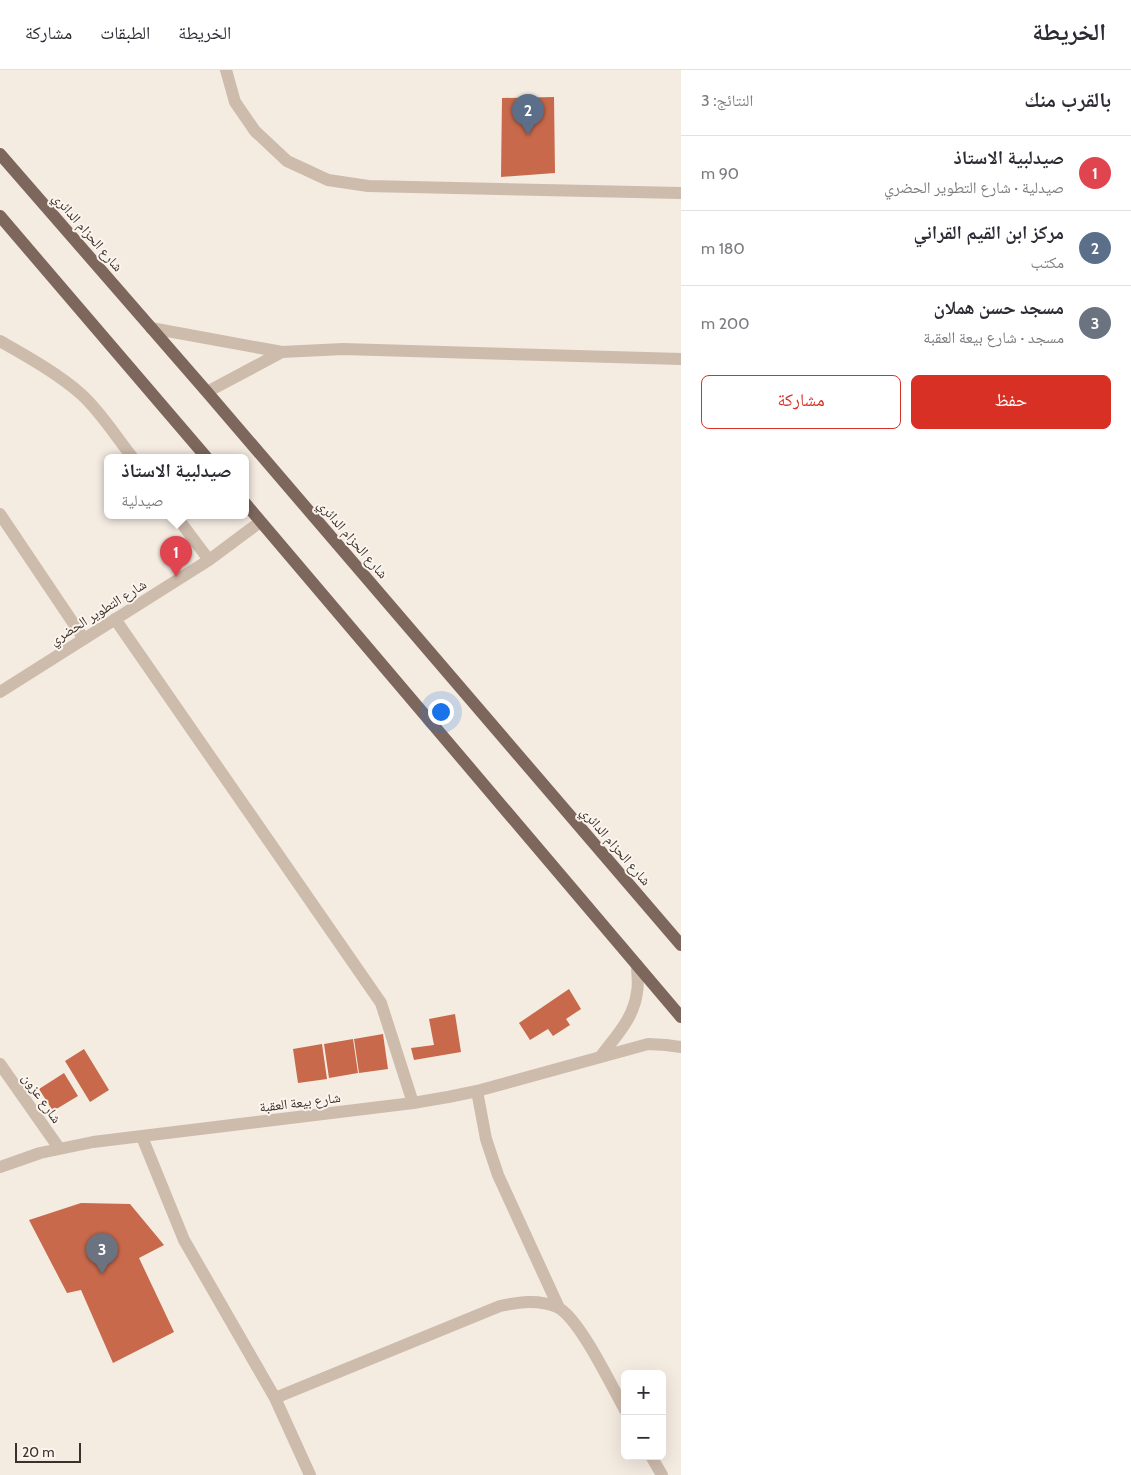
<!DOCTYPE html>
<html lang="ar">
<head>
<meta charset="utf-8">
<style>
	:root { --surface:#fff; --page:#f7f7f7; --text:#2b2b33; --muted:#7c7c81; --line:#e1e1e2; --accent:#d93025 }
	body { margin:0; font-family:Cabin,"Noto Naskh Arabic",sans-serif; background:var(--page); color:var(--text); direction:rtl }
	.controls { position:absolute; right:15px; bottom:15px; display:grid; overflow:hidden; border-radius:8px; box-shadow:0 5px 20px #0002 }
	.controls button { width:45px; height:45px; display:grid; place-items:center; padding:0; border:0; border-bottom:1px solid var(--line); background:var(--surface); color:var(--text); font:25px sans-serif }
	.scale { position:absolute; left:15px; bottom:12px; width:66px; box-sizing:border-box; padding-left:5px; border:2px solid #3b302b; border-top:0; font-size:14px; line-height:18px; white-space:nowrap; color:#3b302b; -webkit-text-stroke:4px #fbf5ee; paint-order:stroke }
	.you { position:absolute; left:440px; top:641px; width:18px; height:18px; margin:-12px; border:4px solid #fff; border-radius:50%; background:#1a73e8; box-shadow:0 0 0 8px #1a73e833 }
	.badge { display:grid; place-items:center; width:32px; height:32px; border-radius:50%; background:var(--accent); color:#fff; font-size:16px; font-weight:700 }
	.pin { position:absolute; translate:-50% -41px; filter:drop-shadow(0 1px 2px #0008) }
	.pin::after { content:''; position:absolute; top:26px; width:18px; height:15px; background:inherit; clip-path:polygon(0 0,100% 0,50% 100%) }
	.popup { position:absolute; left:104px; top:384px; width:145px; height:65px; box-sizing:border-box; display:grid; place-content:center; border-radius:8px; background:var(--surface); filter:drop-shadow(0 1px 4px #0005); font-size:16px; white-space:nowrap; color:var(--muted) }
	.popup b { font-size:19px; color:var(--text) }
	.popup::after { content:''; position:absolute; left:50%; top:100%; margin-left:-10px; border:10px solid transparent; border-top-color:var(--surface) }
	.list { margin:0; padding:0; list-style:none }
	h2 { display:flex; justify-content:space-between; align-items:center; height:65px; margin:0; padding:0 20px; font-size:21px }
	h2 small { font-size:16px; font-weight:400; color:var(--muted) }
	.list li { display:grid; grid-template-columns:32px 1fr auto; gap:15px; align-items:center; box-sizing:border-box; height:75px; padding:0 20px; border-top:1px solid var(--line) }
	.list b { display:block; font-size:19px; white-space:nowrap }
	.list p { margin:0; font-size:16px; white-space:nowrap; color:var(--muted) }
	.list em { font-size:16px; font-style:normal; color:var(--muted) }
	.actions { display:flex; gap:10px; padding:15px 20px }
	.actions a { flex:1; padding:11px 0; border:1px solid var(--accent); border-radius:8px; text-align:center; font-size:18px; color:var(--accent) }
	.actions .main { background:var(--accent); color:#fff }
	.map { position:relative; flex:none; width:681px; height:1405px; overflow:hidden; direction:ltr }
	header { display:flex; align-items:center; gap:30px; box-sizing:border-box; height:70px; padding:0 25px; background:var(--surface); border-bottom:1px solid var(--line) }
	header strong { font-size:24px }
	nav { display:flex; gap:28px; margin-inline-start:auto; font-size:18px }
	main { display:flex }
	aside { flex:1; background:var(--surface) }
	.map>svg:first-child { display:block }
	.building { fill:#c8694b }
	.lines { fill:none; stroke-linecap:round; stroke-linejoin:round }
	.minor { stroke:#cdbbac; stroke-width:12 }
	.major { stroke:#7d675c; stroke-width:12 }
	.labels { text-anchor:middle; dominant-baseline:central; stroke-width:4; stroke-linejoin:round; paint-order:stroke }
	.street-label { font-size:14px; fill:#3b302b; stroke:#fbf5ee }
</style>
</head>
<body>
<header>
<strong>الخريطة</strong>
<nav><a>الخريطة</a><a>الطبقات</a><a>مشاركة</a></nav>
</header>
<main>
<aside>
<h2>بالقرب منك<small>النتائج: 3</small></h2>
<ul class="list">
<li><span class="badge" style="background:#e0444e">1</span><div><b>صيدلبية الاستاذ</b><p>صيدلية · شارع التطوير الحضري</p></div><em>90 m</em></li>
<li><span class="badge" style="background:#5c6f8a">2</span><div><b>مركز ابن القيم القراني</b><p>مكتب</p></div><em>180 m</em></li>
<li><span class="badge" style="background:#6b7280">3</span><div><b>مسجد حسن هملان</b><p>مسجد · شارع بيعة العقبة</p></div><em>200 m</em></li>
</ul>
<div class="actions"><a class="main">حفظ</a><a>مشاركة</a></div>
</aside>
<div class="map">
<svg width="681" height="1405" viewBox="0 0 681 1405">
	<rect width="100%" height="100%" fill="#f4ebe1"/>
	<!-- building -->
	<path class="building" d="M554,27l1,76 -54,4 1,-79z
		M569,919l12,20 -15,10 4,6 -17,11 -5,-7 -18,11 -11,-17z
		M455,944l6,38 -47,8 -3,-12 23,-3 -5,-26z
		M383,964l5,35 -29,4 -5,-34z
		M353,969l5,34 -29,5 -5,-34z
		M322,974l5,35 -29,4 -5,-34z
		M84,979l25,41 -19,12 -25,-41z
		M64,1003l14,23 -25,15 -14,-22z
		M81,1133l49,1 34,41 -25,13 35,74 -61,31 -32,-73 -14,3 -38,-73z"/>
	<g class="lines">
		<!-- minor -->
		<path class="minor" d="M226,0l9,32 20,29 32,30 41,19 40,6 313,7
			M151,258l131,24 61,-3 338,10
			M0,271c28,16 57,32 81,53 20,18 35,43 52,64
			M207,322l75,-40
			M0,444l84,125
			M176,446l33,44
			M115,549l266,384 32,100
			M0,622l209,-132 51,-38
			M601,986c15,-20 33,-38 36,-64 2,-8 0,-18 0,-27
			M0,994l59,84
			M477,1021l9,48 12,36 61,133
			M142,1067l42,103 91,158 35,77
			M0,1097l40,-14 53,-11 320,-39 35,-6 29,-6 171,-47 18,1 15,2
			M275,1328l225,-92c19,-4 38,-7 57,1 22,10 55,80 68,103
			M651,1386l11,19"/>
		<!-- major -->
		<path class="major" d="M0,84l207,238 474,553
			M0,146l207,242
			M245,433l436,514"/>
	</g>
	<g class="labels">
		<!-- street labels -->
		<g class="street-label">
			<text transform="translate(88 162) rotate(49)">شارع الحزام الدائري</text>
			<text transform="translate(353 469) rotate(49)">شارع الحزام الدائري</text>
			<text transform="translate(98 542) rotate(-32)">شارع التطوير الحضري</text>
			<text transform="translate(616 776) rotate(49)">شارع الحزام الدائري</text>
			<text transform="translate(42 1028) rotate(55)">شارع عزون</text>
			<text transform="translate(300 1032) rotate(-7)">شارع بيعة العقبة</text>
		</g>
	</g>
</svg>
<div class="controls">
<button>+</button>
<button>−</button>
</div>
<div class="scale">20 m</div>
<div class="you"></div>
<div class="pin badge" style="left:176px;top:507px;background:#e0444e">1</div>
<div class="popup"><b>صيدلبية الاستاذ</b>صيدلية</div>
<div class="pin badge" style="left:528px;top:65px;background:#5c6f8a">2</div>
<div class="pin badge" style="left:102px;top:1204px;background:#6b7280">3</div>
</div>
</main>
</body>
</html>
